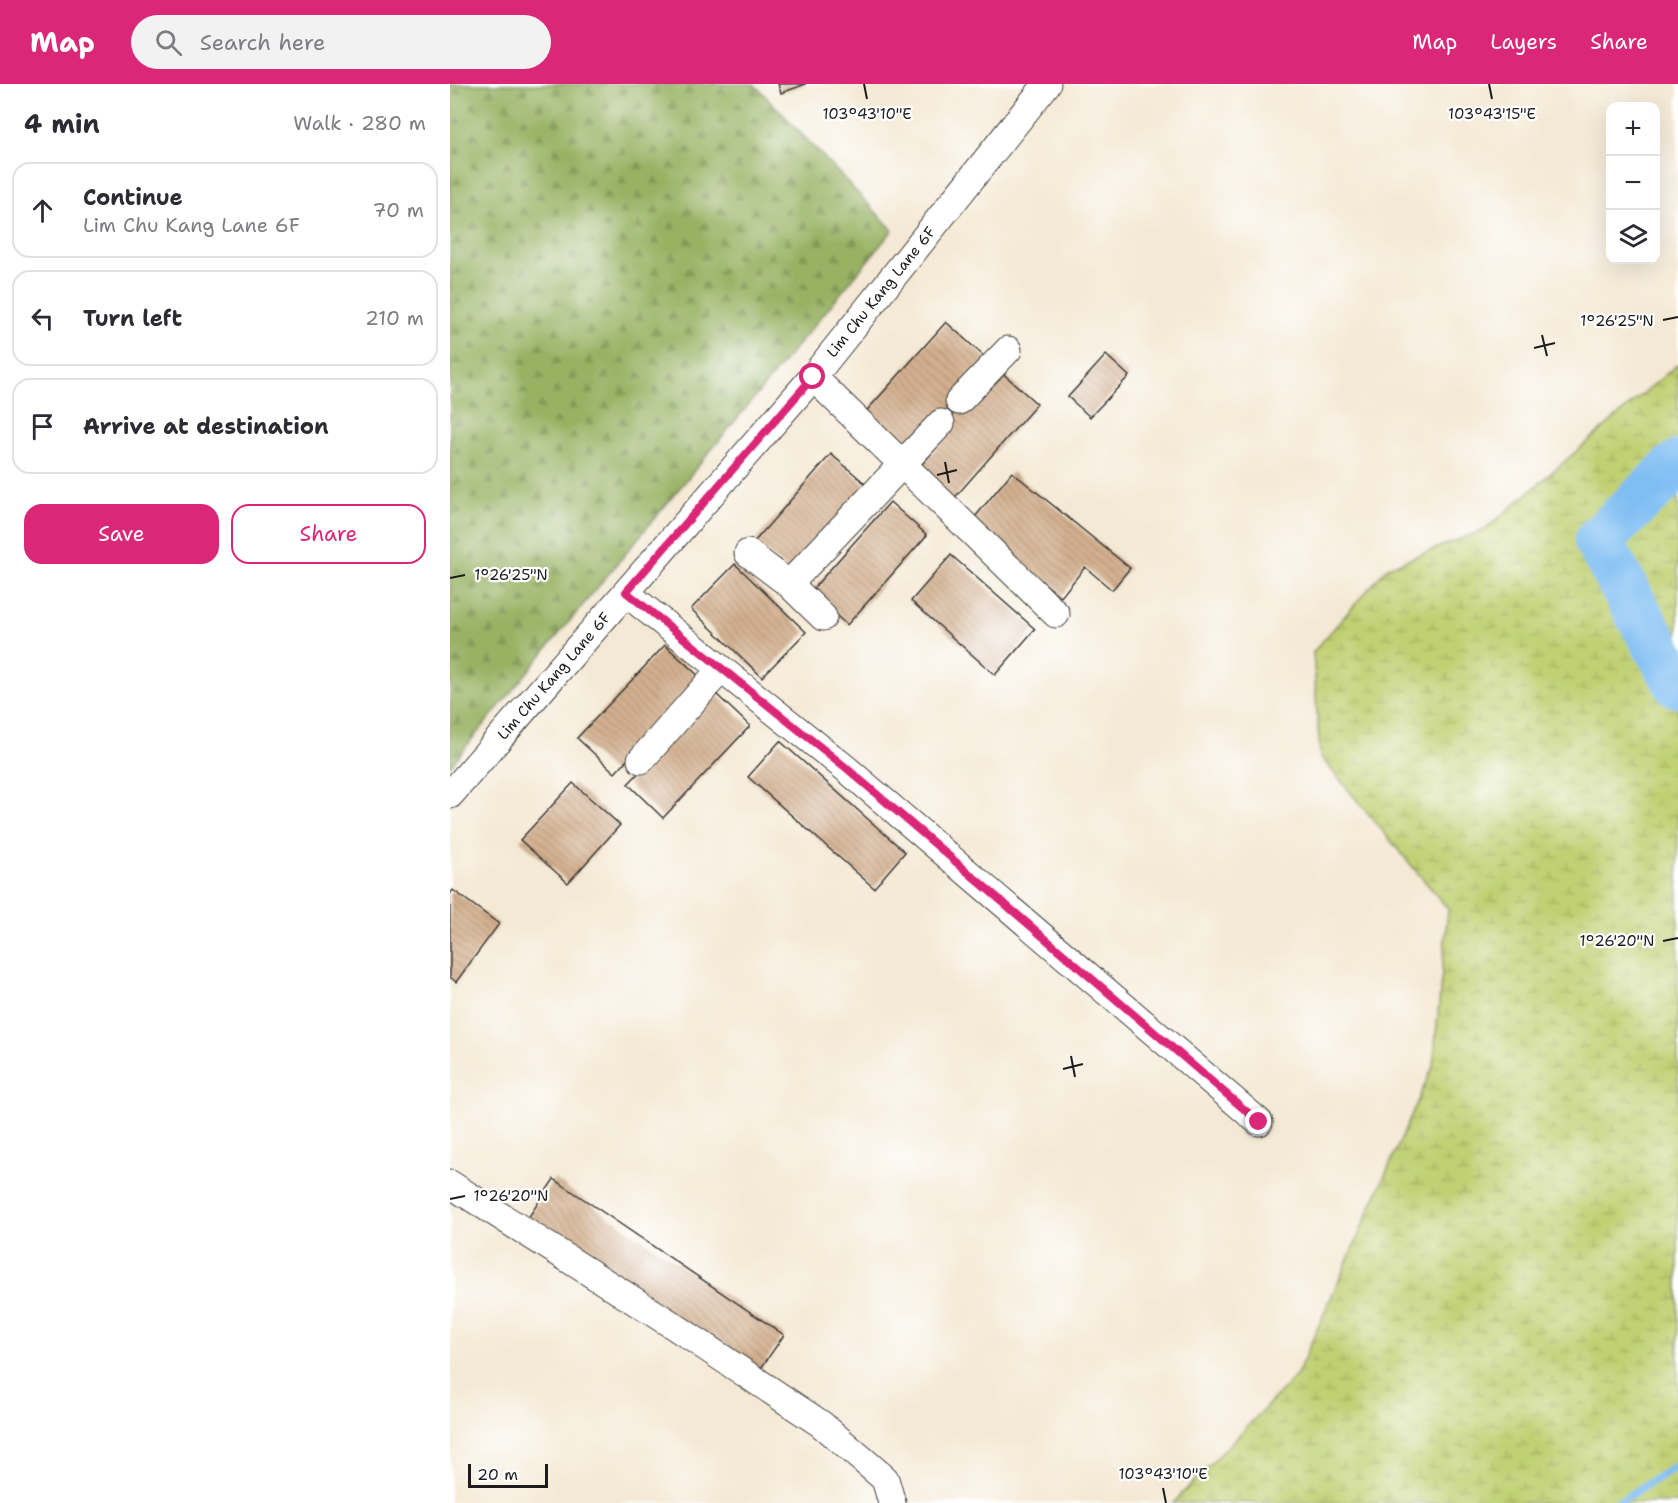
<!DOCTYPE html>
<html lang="en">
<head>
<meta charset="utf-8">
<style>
	:root { --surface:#fff; --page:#f2f2f3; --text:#2b2b33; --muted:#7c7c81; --line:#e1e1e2; --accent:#db2777 }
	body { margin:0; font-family:"Shantell Sans",sans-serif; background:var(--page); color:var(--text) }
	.controls { position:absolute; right:18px; top:18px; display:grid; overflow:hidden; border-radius:12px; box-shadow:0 6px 24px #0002 }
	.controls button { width:54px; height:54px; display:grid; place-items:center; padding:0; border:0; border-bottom:2px solid var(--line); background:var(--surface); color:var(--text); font:30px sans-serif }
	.scale { position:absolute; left:18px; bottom:15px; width:80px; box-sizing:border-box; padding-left:6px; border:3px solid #1c1c1c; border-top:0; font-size:16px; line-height:21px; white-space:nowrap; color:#1c1c1c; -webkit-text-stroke:4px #fff; paint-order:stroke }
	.stop { position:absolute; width:18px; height:18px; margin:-14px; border:4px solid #db2777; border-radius:50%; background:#fff }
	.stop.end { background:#db2777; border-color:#fff; box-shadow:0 2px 6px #0008 }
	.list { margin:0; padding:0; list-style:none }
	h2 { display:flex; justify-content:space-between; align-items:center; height:78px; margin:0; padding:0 24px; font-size:26px }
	h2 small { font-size:20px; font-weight:400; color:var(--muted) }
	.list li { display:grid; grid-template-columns:39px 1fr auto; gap:18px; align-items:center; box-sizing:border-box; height:96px; margin:0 12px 12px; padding:0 12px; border:2px solid var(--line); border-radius:18px }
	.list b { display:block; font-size:22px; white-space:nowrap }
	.list p { margin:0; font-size:20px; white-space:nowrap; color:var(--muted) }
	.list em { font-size:20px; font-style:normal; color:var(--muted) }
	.actions { display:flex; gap:12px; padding:18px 24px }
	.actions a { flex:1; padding:14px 0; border:2px solid var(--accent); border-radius:18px; text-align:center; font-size:21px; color:var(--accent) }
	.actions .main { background:var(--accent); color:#fff }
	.icon { flex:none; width:33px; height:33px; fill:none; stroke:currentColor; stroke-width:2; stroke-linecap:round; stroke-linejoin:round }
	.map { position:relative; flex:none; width:1228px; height:1419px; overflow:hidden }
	header { display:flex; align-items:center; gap:36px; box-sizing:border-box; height:84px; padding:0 30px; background:var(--accent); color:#fff }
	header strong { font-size:28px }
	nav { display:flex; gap:33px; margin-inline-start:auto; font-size:21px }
	.search { width:420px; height:54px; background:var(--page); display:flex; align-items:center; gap:15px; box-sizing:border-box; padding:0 21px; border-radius:33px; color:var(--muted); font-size:22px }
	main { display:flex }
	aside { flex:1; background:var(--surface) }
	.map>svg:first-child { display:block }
	.forest { fill:url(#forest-firs); stroke:#5a6740; stroke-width:1.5 }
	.wetland { fill:url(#wetland-marsh); stroke:#6e7647; stroke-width:1.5 }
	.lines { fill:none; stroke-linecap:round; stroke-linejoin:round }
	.stream { stroke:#7fbef3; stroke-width:8 }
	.river { stroke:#7fbef3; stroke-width:48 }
	.building { fill:url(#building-back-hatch) }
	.minor-casing { stroke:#3c3b38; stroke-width:29 }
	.minor { stroke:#fff; stroke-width:27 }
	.route { stroke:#db2777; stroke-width:8 }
	.ticks { fill:none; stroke:#1c1c1c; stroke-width:2 }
	.labels { text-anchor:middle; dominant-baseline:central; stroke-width:4.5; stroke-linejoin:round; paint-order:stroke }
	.street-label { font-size:15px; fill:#1c1c1c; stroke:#fff }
	.ticks-label { font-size:15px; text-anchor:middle; fill:#1c1c1c; stroke:#fff; stroke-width:4.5; stroke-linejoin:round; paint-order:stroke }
</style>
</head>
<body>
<header>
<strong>Map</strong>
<div class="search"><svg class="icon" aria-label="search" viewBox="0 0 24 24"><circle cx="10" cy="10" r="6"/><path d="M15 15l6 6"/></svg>Search here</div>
<nav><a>Map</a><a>Layers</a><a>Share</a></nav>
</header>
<main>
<aside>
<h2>4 min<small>Walk · 280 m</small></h2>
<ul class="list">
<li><svg class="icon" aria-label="ahead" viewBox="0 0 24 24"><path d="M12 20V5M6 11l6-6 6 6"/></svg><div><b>Continue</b><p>Lim Chu Kang Lane 6F</p></div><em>70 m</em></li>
<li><svg class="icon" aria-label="left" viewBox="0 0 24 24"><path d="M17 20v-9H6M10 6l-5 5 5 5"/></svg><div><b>Turn left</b></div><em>210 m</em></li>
<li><svg class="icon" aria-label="arrive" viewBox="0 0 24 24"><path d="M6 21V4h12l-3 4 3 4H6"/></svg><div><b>Arrive at destination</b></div></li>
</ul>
<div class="actions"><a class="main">Save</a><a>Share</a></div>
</aside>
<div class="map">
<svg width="1228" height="1419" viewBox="0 0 1228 1419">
	<defs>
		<pattern id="forest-firs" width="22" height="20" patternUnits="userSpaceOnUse" patternTransform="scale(1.5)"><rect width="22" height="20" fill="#98b264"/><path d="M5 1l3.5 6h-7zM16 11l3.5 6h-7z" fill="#829856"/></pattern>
		<pattern id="wetland-marsh" width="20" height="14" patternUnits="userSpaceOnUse" patternTransform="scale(1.5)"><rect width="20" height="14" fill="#c0d072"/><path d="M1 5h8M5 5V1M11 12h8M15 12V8" fill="none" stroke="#a4b262"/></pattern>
		<pattern id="building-back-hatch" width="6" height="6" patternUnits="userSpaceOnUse" patternTransform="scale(1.5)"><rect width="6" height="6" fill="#d3b08f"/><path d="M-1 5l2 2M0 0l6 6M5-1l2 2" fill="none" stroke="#b5977b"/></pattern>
	</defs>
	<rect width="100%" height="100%" fill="#fff"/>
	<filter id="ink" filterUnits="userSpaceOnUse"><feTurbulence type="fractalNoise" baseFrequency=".0167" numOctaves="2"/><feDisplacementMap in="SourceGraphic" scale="12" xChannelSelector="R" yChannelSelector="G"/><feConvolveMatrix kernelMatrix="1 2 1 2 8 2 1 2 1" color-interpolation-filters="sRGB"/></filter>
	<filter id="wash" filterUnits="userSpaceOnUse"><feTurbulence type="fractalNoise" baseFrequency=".008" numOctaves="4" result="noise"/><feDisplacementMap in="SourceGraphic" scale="24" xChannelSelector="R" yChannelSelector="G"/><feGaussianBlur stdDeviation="1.35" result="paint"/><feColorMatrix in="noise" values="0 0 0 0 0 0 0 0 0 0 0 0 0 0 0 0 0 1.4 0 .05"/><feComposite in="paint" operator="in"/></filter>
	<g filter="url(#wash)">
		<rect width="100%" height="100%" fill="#f4e9d4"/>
		<!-- forest -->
		<path class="forest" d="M0,0h304l139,146 -443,536z"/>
		<!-- wetland -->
		<path class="wetland" d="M1228,280v1139h-505l124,-128 136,-309 15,-157 -128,-153 -7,-104 75,-85 98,-38z"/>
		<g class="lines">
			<!-- stream -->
			<path class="stream" d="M1167,1419l61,-38"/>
			<!-- river -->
			<path class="river" d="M1228,380l-80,77 80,143"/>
		</g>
		<g id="blocks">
			<!-- building -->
			<path class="building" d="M328,0h28l-25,9z
				M496,238l91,82 -87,99 -35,-31 36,-41 -50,21 -40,-35z
				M656,271l23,21 -39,41 -22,-20z
				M381,370l37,32 -76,88 -38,-32z
				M562,388l118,96 -18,22 -27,-23 -24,30 -91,-74z
				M440,418l37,33 -80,90 -37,-33z
				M501,471l84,74 -40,46 -84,-74z
				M285,480l71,68 -44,45 -71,-68z
				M215,561l37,34 -87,94 -38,-35z
				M265,609l35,33 -87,92 -35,-34z
				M330,657l125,111 -31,36 -126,-111z
				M123,699l47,42 -52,58 -48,-43z
				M3,806l46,34 -43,58 -6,-5v-83z
				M104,1095l230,156 -27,39 -229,-156z"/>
		</g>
	</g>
	<g filter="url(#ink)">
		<use href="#blocks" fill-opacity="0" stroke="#3c3b38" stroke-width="1.5"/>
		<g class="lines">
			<!-- minor casing -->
			<g class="minor-casing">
				<path id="minor" d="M363,293l243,237
					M509,317l49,-51
					M298,469l41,31 34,33
					M339,500l152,-161
					M176,509l218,174 415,355
					M191,676l80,-91
					M0,711l363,-418 234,-293
					M0,1100l224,142 147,98 64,55 7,24"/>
			</g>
			<!-- minor -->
			<use href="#minor" class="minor"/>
		</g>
	</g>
	<g class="lines" filter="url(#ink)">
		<!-- route -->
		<path class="route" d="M363,293l-187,215 218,174 415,356"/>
	</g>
	<!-- ticks -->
	<path class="ticks" d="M414,0l3,15M1039,0l3,15M1213,236l15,-3M1092,251l5,21M1084,264l21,-5M495,378l4,21M487,391l20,-5M0,494l15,-3M1213,857l15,-3M621,972l4,21M613,985l20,-5M0,1115l15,-3M713,1404l3,15"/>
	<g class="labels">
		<!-- street labels -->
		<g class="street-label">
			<text transform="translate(431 208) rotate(-51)">Lim Chu Kang Lane 6F</text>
			<text transform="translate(104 592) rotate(-49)">Lim Chu Kang Lane 6F</text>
		</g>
	</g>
	<g class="ticks-label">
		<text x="417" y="35">103°43'10"E</text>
		<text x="1042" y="35">103°43'15"E</text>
		<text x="1167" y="242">1°26'25"N</text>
		<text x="61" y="496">1°26'25"N</text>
		<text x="1167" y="862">1°26'20"N</text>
		<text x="61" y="1117">1°26'20"N</text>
		<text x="713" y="1395">103°43'10"E</text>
	</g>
</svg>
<div class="controls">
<button>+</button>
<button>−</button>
<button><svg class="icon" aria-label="layers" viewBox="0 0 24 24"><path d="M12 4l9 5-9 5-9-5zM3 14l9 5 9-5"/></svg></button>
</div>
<div class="scale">20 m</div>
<div class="stop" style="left:363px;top:293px"></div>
<div class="stop end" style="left:809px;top:1038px"></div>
</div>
</main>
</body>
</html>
